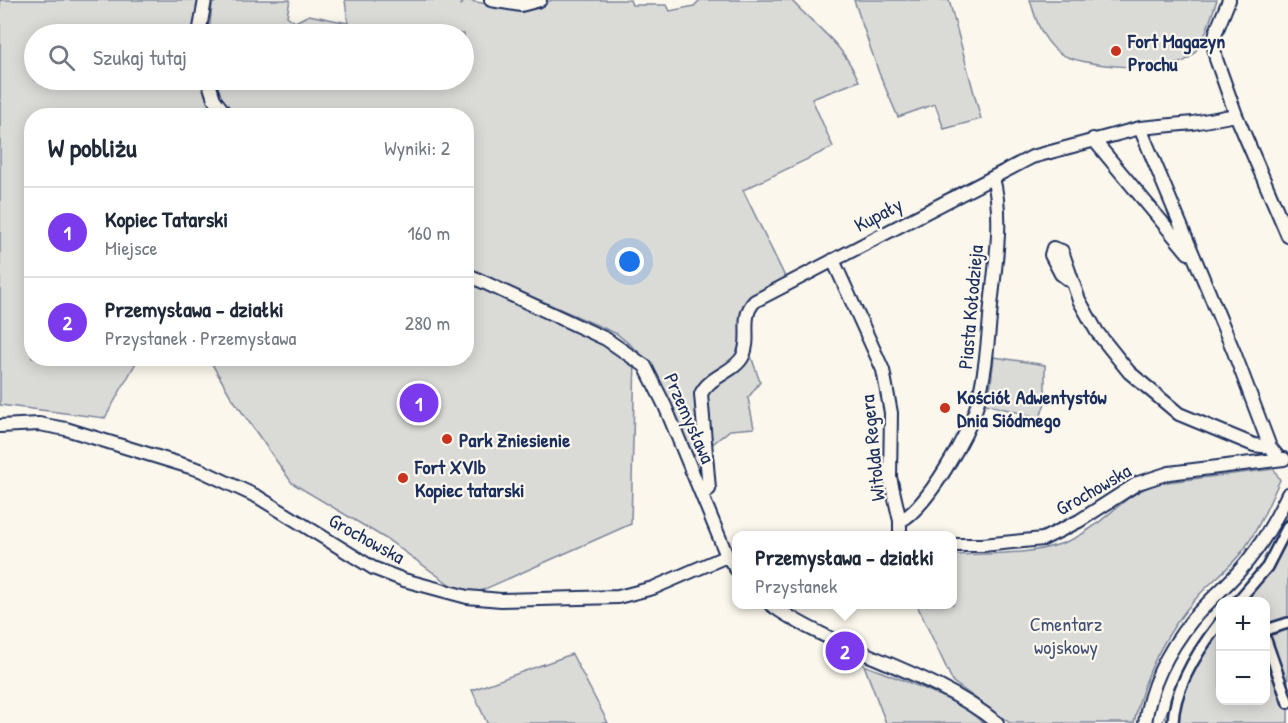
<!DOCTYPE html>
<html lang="pl">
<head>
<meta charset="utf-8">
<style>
	:root { --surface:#fff; --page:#f6f6f7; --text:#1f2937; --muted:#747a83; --line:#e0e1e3; --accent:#7c3aed }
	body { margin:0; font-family:"Patrick Hand",sans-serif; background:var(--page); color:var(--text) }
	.controls { position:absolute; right:18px; bottom:18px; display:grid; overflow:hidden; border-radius:12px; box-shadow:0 3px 15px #0003 }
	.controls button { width:54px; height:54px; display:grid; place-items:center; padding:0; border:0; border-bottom:2px solid var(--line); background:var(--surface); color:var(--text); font:30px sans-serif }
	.you { position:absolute; left:630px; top:262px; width:21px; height:21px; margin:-15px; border:4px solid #fff; border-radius:50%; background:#1a73e8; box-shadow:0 0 0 9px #1a73e833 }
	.badge { display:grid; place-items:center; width:39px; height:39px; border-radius:50%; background:var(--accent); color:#fff; font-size:20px; font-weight:700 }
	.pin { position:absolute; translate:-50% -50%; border:3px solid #fff; box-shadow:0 2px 6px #0006 }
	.popup { position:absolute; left:732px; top:531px; width:225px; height:78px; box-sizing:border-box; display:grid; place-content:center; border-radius:12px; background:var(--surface); filter:drop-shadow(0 2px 4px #0005); font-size:20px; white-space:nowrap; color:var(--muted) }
	.popup b { font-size:22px; color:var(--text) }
	.popup::after { content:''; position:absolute; left:50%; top:100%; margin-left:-12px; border:12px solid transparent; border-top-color:var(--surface) }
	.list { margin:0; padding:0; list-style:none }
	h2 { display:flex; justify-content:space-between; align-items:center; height:78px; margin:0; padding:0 24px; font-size:26px }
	h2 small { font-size:20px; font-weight:400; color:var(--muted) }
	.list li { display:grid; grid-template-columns:39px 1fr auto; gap:18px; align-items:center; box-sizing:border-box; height:90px; padding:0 24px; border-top:2px solid var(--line) }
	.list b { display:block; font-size:22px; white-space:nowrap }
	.list p { margin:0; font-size:20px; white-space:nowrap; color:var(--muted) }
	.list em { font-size:20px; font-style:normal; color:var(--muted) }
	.icon { flex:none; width:33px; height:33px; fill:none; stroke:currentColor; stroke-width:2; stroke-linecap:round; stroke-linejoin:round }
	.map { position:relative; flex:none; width:1288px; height:723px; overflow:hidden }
	.search { position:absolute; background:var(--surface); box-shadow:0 3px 15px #0003; left:24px; top:24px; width:450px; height:66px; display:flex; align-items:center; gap:15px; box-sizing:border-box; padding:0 21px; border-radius:33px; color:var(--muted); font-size:22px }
	.panel { position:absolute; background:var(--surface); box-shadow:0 3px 15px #0003; left:24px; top:108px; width:450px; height:258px; border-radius:24px }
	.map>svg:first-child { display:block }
	.green { fill:#dadad7; stroke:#7a849a; stroke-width:1.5 }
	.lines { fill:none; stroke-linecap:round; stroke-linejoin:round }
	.pedestrian-casing { stroke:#1b2f5e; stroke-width:14 }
	.minor-casing { stroke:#1b2f5e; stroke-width:16 }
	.pedestrian { stroke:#fbf7ec; stroke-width:9 }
	.minor { stroke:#fbf7ec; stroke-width:12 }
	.poi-dot { fill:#c8321e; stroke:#fbf7ec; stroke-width:2 }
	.labels { text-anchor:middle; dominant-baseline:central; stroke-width:4.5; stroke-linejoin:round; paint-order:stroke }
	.poi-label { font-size:20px; font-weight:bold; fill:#1b2f5e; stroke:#fbf7ec; text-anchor:start }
	.street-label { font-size:20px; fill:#1b2f5e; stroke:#fbf7ec }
	.park-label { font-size:20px; fill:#415176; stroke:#fbf7ec }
</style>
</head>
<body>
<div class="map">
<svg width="1288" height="723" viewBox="0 0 1288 723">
	<rect width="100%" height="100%" fill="#fbf7ec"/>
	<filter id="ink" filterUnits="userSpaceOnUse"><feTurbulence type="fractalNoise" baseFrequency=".0167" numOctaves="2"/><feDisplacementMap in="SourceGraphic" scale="12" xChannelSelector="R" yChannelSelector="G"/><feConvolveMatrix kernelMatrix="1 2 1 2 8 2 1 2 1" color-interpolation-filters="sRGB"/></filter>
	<g filter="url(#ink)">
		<!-- green -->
		<path class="green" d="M0,0h205l-6,34h-165v46h174l21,35 -197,1v242l106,1 -33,59 -105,-13z
			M219,0h71l-3,16 8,6 14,-7 39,8 -3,-23h115l1,5 4,-5 45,8 24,-1 18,-7h78l2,5h35l3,6 24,-5 6,-6h91c28,30 49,40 68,81l-47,18 21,48 -90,43 44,91 -25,11 -21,35 19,55 -12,16 6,30 -24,2 -31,25h-10l-49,-102 -23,-19 -150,-66 -1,-152 -231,-1 -19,-21 -2,-14h250v-46h-255l3,-30z
			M854,0h95l32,119 -37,10 -9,-25 -37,13 -19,-44z
			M1030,0h187c-7,19 -12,44 -28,58 -17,16 -113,9 -131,-6 -17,-14 -22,-32 -28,-52z
			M467,274l168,83 -4,167 -164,73 -79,-57 -96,-57 -62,-88 -21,-36 257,-1z
			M994,357l51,8v38l-5,15 -55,-14 6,-21z
			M1274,469l6,11c-11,23 -21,49 -36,69 -12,17 -30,30 -45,46 -34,37 -55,78 -65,128h-124l-57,-41 -36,-77 36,-1v-49c40,-2 86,1 122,-17 34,-17 44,-42 84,-55z
			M1288,513v210h-126l27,-64 31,-41v82h46v-98l-33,-1 30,-38z
			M572,654l36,69h-121l-15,-33z
			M864,665c36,15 91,31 119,58h-97z"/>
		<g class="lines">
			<!-- pedestrian casing -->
			<g class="pedestrian-casing">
				<path id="pedestrian" d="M1237,602l30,-35 21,-41
					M1266,630l22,-7
					M1266,640l22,63
					M1173,723c1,-36 26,-74 47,-101"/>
			</g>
			<!-- minor casing -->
			<g class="minor-casing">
				<path id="minor" d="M491,0l30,5 19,-5
					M1229,0l-13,32 -2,15 2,12 20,56 52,121
					M199,34l6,-34
					M208,80l6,19 13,17
					M1140,128l94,224 36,95 10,12
					M1093,139l95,114
					M833,260l50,110 8,43 -1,64 10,44v15
					M466,274l140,65 39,27 20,40 62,150 10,14
					M1073,283l-12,-9 -10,-19 2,-7 9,3 17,49 18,32 32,40 50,42 75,31 16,2
					M0,426l39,-2 27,5 134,41 58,27 115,71 31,12 63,17 34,3 117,-3 35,-9 74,-32
					M702,494l7,-5 -8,-95c8,-18 34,-22 42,-38 9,-19 -4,-39 12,-55l277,-144 108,-29 53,-5 43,-8
					M900,521c26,-12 69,-87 77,-116 9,-32 11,-66 14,-99 4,-41 13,-88 2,-128
					M953,545h30l60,-6 36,-18 59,-38 31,-10 115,-14
					M770,604c70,50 159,64 227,119
					M1145,723c5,-38 24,-74 48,-104 18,-21 41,-39 57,-61 16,-20 27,-41 38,-64"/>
			</g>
			<!-- pedestrian -->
			<use href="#pedestrian" class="pedestrian"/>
			<!-- minor -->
			<use href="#minor" class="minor"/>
		</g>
	</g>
	<!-- markers -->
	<g class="poi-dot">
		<circle cx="1116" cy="51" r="6"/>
		<circle cx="945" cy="408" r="6"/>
		<circle cx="447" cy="439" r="6"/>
		<circle cx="403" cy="478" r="6"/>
	</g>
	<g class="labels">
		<!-- poi labels -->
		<g class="poi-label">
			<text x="1128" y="40">Fort Magazyn<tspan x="1128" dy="23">Prochu</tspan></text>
			<text x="957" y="396">Kościół Adwentystów<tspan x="957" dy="23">Dnia Siódmego</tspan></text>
			<text x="459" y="439">Park Zniesienie</text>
			<text x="415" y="466">Fort XVIb<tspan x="415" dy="23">Kopiec tatarski</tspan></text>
		</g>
		<!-- street labels -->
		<g class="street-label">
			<text transform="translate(878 214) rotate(-28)">Kupały</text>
			<text transform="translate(970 307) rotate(-85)">Piasta Kołodzieja</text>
			<text transform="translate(690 418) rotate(66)">Przemysława</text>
			<text transform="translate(872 448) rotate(-96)">Witolda Regera</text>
			<text transform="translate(1093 489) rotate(-30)">Grochowska</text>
			<text transform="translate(367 538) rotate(29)">Grochowska</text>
		</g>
		<!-- park labels -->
		<g class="park-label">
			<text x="1066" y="623">Cmentarz<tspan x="1066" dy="23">wojskowy</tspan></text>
		</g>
	</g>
</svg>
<div class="controls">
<button>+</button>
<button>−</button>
</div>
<div class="you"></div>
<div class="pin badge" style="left:419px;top:403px">1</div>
<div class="pin badge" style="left:845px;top:651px">2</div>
<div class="popup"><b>Przemysława - działki</b>Przystanek</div>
<div class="search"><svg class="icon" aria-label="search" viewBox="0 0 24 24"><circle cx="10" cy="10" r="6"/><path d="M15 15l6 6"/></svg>Szukaj tutaj</div>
<section class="panel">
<h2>W pobliżu<small>Wyniki: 2</small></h2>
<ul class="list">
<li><span class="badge">1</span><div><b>Kopiec Tatarski</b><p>Miejsce</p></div><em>160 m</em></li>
<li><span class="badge">2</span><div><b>Przemysława - działki</b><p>Przystanek · Przemysława</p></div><em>280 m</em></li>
</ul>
</section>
</div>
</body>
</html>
